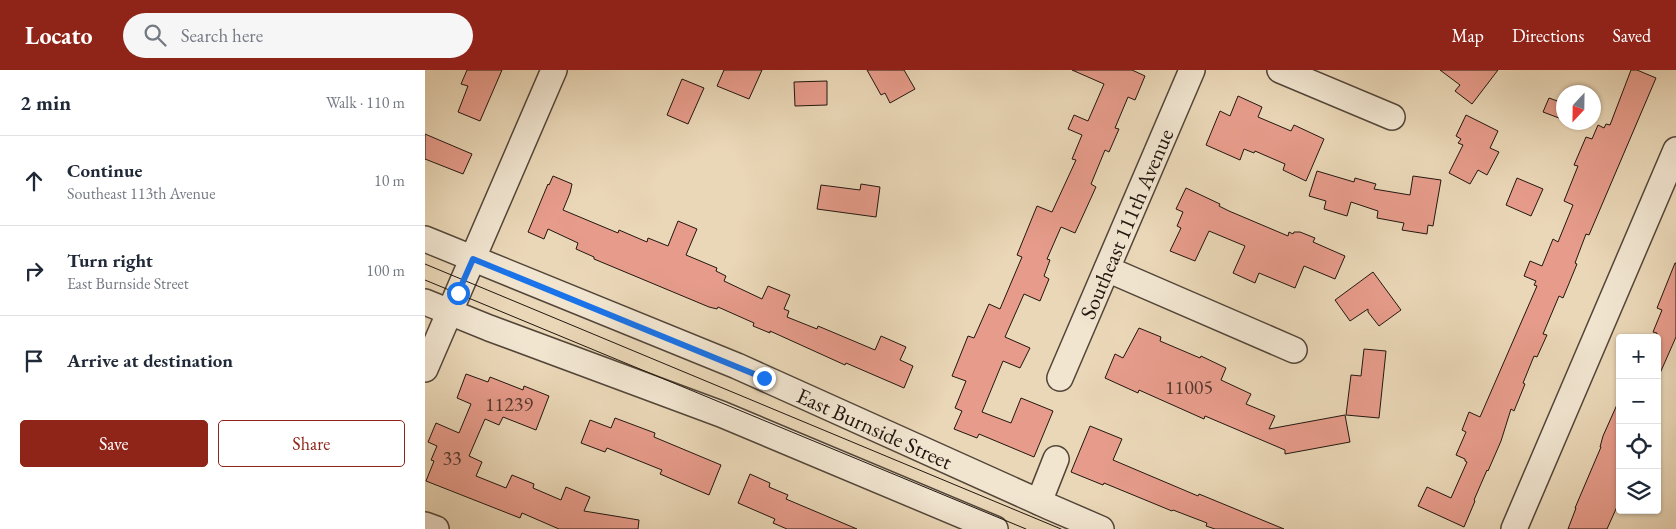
<!DOCTYPE html>
<html lang="en">
<head>
<meta charset="utf-8">
<style>
	:root { --surface:#fff; --page:#f6f6f7; --text:#1f2937; --muted:#747a83; --line:#e0e1e3; --accent:#8f2418 }
	body { margin:0; font-family:"EB Garamond",serif; background:var(--page); color:var(--text) }
	.controls { position:absolute; right:15px; bottom:15px; display:grid; overflow:hidden; border-radius:5px; box-shadow:0 1px 4px #0004 }
	.controls button { width:45px; height:45px; display:grid; place-items:center; padding:0; border:0; border-bottom:1px solid var(--line); background:var(--surface); color:var(--text); font:25px sans-serif }
	.compass { position:absolute; left:1131px; top:15px; width:45px; height:45px; border-radius:50%; background:var(--surface); box-shadow:0 1px 4px #0004; rotate:202deg }
	.stop { position:absolute; width:15px; height:15px; margin:-11px; border:4px solid #1a73e8; border-radius:50%; background:#fff }
	.stop.end { background:#1a73e8; border-color:#fff; box-shadow:0 1px 5px #0008 }
	.list { margin:0; padding:0; list-style:none }
	h2 { display:flex; justify-content:space-between; align-items:center; height:65px; margin:0; padding:0 20px; font-size:21px }
	h2 small { font-size:16px; font-weight:400; color:var(--muted) }
	.list li { display:grid; grid-template-columns:32px 1fr auto; gap:15px; align-items:center; box-sizing:border-box; height:90px; padding:0 20px; border-top:1px solid var(--line) }
	.list b { display:block; font-size:19px; white-space:nowrap }
	.list p { margin:0; font-size:16px; white-space:nowrap; color:var(--muted) }
	.list em { font-size:16px; font-style:normal; color:var(--muted) }
	.actions { display:flex; gap:10px; padding:15px 20px }
	.actions a { flex:1; padding:11px 0; border:1px solid var(--accent); border-radius:5px; text-align:center; font-size:18px; color:var(--accent) }
	.actions .main { background:var(--accent); color:#fff }
	.icon { flex:none; width:28px; height:28px; fill:none; stroke:currentColor; stroke-width:2; stroke-linecap:round; stroke-linejoin:round }
	.map { position:relative; flex:none; width:1251px; height:459px; overflow:hidden }
	header { display:flex; align-items:center; gap:30px; box-sizing:border-box; height:70px; padding:0 25px; background:var(--accent); color:#fff }
	header strong { font-size:24px }
	nav { display:flex; gap:28px; margin-inline-start:auto; font-size:18px }
	.search { width:350px; height:45px; background:var(--page); display:flex; align-items:center; gap:12px; box-sizing:border-box; padding:0 18px; border-radius:28px; color:var(--muted); font-size:19px }
	main { display:flex }
	aside { flex:1; background:var(--surface) }
	.map>svg:first-child { display:block }
	.building { fill:#e79c8b; stroke:#21160f }
	.lines { fill:none; stroke-linecap:round; stroke-linejoin:round }
	.minor-casing { stroke:#534639; stroke-width:28 }
	.minor { stroke:#f1e5d0; stroke-width:25 }
	.tram { stroke:#21160f; stroke-width:1 }
	.route { stroke:#1a73e8; stroke-width:6 }
	.labels { text-anchor:middle; dominant-baseline:central; stroke-width:4.5; stroke-linejoin:round; paint-order:stroke }
	.number-label { font-size:20px; fill:#52382e }
	.street-label { font-size:22px; fill:#21160f; stroke:#f1e5d0 }
</style>
</head>
<body>
<header>
<strong>Locato</strong>
<div class="search"><svg class="icon" aria-label="search" viewBox="0 0 24 24"><circle cx="10" cy="10" r="6"/><path d="M15 15l6 6"/></svg>Search here</div>
<nav><a>Map</a><a>Directions</a><a>Saved</a></nav>
</header>
<main>
<aside>
<h2>2 min<small>Walk · 110 m</small></h2>
<ul class="list">
<li><svg class="icon" aria-label="ahead" viewBox="0 0 24 24"><path d="M12 20V5M6 11l6-6 6 6"/></svg><div><b>Continue</b><p>Southeast 113th Avenue</p></div><em>10 m</em></li>
<li><svg class="icon" aria-label="right" viewBox="0 0 24 24"><path d="M7 20v-9h11M14 6l5 5-5 5"/></svg><div><b>Turn right</b><p>East Burnside Street</p></div><em>100 m</em></li>
<li><svg class="icon" aria-label="arrive" viewBox="0 0 24 24"><path d="M6 21V4h12l-3 4 3 4H6"/></svg><div><b>Arrive at destination</b></div></li>
</ul>
<div class="actions"><a class="main">Save</a><a>Share</a></div>
</aside>
<div class="map">
<svg width="1251" height="459" viewBox="0 0 1251 459">
	<rect width="100%" height="100%" fill="#ead7b7"/>
	<filter id="stains"><feTurbulence type="fractalNoise" baseFrequency=".004" numOctaves="4"/><feColorMatrix values="0 0 0 0 .2 0 0 0 0 .09 0 0 0 0 .02 0 0 0 .5 -.17"/></filter>
	<radialGradient id="worn" r=".72"><stop offset=".6" stop-color="#630" stop-opacity="0"/><stop offset="1" stop-color="#630" stop-opacity=".3"/></radialGradient>
	<!-- building -->
	<path class="building" d="M42,0h35l-22,51 -22,-9 10,-26 -7,-2z
		M299,0h38l-13,29 -32,-13z
		M442,0h37l11,19 -25,14 -5,-10 -4,2z
		M647,0h60l13,6 -10,24 -7,-3 -13,31 4,1 -10,23 -4,-2 -14,34 5,3 -21,46 -14,-6 -14,32 3,1 -6,16 5,3 -9,22 -16,-7 -19,43 25,11 -10,20 -17,-7 -21,51 29,11 10,-25 32,13 -19,46 -55,-23 -2,4 -23,-9 8,-18 -7,-3 11,-27 -14,-5 16,-40 6,2 15,-34 11,5 22,-52 -5,-2 20,-49 15,6 24,-52 -4,-1 10,-24 -14,-6 6,-14 14,6 16,-37z
		M1015,0h58l-26,34 -17,-13 5,-6z
		M1206,0h6l19,8 -67,157 -3,-1 -11,29 2,1 -14,34 -4,-2 -16,38 4,1 -10,22 -3,-1 -11,27 2,1 -11,27 -3,-2 -10,32 -13,30 -1,-1 -13,30 1,1 -11,26 -46,-21 9,-19 24,11 16,-36 -2,-1v-2l-9,-4 10,-23 -4,-2 7,-18 11,5 57,-131 -3,-1 2,-4 -12,-5 6,-15 12,5 11,-27 5,3 15,-37 -9,-4 14,-35 -4,-1 12,-28 6,2 6,-14 6,3 2,-4 4,1z
		M257,9l22,9 -16,36 -21,-9z
		M402,11v24l-32,1 -1,-24z
		M813,26l24,11 -4,10 33,14 3,-6 30,14 -18,42 -23,-11 2,-6 -30,-13 -1,2 -10,-4 -4,11 -34,-15 14,-34 10,5z
		M1124,28l14,5 -4,15 -16,-6z
		M1041,45l32,16 -8,17 9,4 -12,23 -9,-5 -8,14 -21,-11 14,-28 -5,-2 3,-4 -5,-3z
		M0,64l47,20 -9,20 -38,-15z
		M892,101l37,11 1,-4 21,6 -2,5 36,6 3,-19 28,4 -8,46 -5,-1 -1,9 -25,-4 2,-7 -27,-5 1,-7 -27,-9 -4,14 -23,-7 2,-8 -17,-5z
		M128,106l19,8 -2,9 -7,17 55,23 1,-3 28,12 1,-4 20,8 10,-25 19,8 -11,26 31,13 -1,3 10,5 -2,5 38,18 6,-13 22,9 -6,14 5,2 -2,6 30,12 1,-3 57,24 6,-14 25,11 -6,13 13,6 -9,22 -58,-25 -1,2 -75,-34v2l-17,-7 1,-3 -36,-16 -1,2 -8,-2 -115,-48v-2l-18,-8 2,-6 -30,-14 -4,10 -16,-7 20,-48 1,1z
		M1092,108l26,11 -12,27 -25,-11z
		M436,114l19,3 -4,30 -59,-8 4,-24 39,5z
		M761,118l34,16 -1,2 10,5 59,25 1,-4 4,2 1,-2h6l15,6 -2,4 32,14 -10,23 -31,-13 -9,22 -36,-15 -4,10 -22,-10 12,-27 -36,-15 -14,30 -25,-10 11,-23 -4,-2 6,-14 -7,-3z
		M1250,193h1v74l-19,43v-47l-4,-1 9,-22 -5,-2z
		M948,202l28,38 -22,16 -11,-14v-3l-18,12 -15,-21z
		M714,258l22,9 -1,4 40,17 1,-2 25,12 -5,12 30,14 -5,10 29,12 -6,13 76,-14 5,27 -65,12v-4l-80,-34 -1,3 -65,-29 -1,3 -33,-15 10,-24 8,4z
		M939,279l22,2 -7,67 -33,-3 5,-40 10,1z
		M41,304l22,8 2,-5 33,13 1,-4 25,10 -13,34 -33,-13 -4,8 -14,-6 -16,37 13,6 -6,14 30,12 6,-13 22,9 -1,4 28,12 5,-13 24,10 -6,14 55,9 -1,9h-79l-37,-16 -2,5 -94,-37 8,-20 -3,-1 6,-14 -9,-4 8,-19 23,10 12,-29 -14,-6z
		M1195,328v102l-13,29h-39l8,-21h-1l26,-61h-1l3,-11z
		M190,348l40,15 -1,4 67,28 -12,30 -49,-21 2,-4 -55,-22 -2,4 -24,-9 9,-23 21,8z
		M665,356l32,13 -9,21 85,36 1,-2 85,35h-69l-9,-3 1,-3 -34,-13 -1,1 -68,-28 -1,2 -32,-13z
		M325,404l20,9 -1,4 19,8 -2,4 71,30h-70l-14,-6 2,-4 -37,-16z"/>
	<g class="lines">
		<!-- minor casing -->
		<g class="minor-casing">
			<g id="minor">
				<path d="M855,0l112,47"/>
				<path id="s1" d="M0,169l312,127 313,141 51,22"/>
				<path d="M682,199l187,81"/>
				<path d="M0,232l64,26 232,86 274,115"/>
				<path d="M0,299l129,-299"/>
				<path id="s2" d="M635,308l132,-308"/>
				<path d="M614,432l17,-43"/>
				<path d="M0,455l11,4"/>
				<path d="M1089,459l162,-379"/>
			</g>
		</g>
		<!-- minor -->
		<use href="#minor" class="minor"/>
		<!-- tram -->
		<path class="tram" d="M0,194l636,265
			M0,210l601,249"/>
	</g>
	<g class="lines">
		<!-- route -->
		<path class="route" d="M33,223l15,-34 291,119"/>
	</g>
	<g class="labels">
		<!-- number labels -->
		<g class="number-label">
			<text x="764" y="317">11005</text>
			<text x="84" y="334">11239</text>
			<text x="27" y="388">33</text>
		</g>
		<!-- street labels -->
		<g class="street-label">
			<text stroke="none"><textPath href="#s2" startOffset="168">Southeast 111th Avenue</textPath></text>
			<text stroke="none"><textPath href="#s1" startOffset="488">East Burnside Street</textPath></text>
		</g>
	</g>
	<rect width="100%" height="100%" filter="url(#stains)"/>
	<rect width="100%" height="100%" fill="url(#worn)"/>
</svg>
<div class="controls">
<button>+</button>
<button>−</button>
<button><svg class="icon" aria-label="locate" viewBox="0 0 24 24"><circle cx="12" cy="12" r="6"/><path d="M12 2v4M12 18v4M2 12h4M18 12h4"/></svg></button>
<button><svg class="icon" aria-label="layers" viewBox="0 0 24 24"><path d="M12 4l9 5-9 5-9-5zM3 14l9 5 9-5"/></svg></button>
</div>
<svg class="compass" viewBox="-18 -18 36 36"><path d="M0-13l5 13h-10z" fill="#e53935"/><path d="M0 13l5-13h-10z" fill="#747a83"/></svg>
<div class="stop" style="left:33px;top:223px"></div>
<div class="stop end" style="left:339px;top:308px"></div>
</div>
</main>
</body>
</html>
